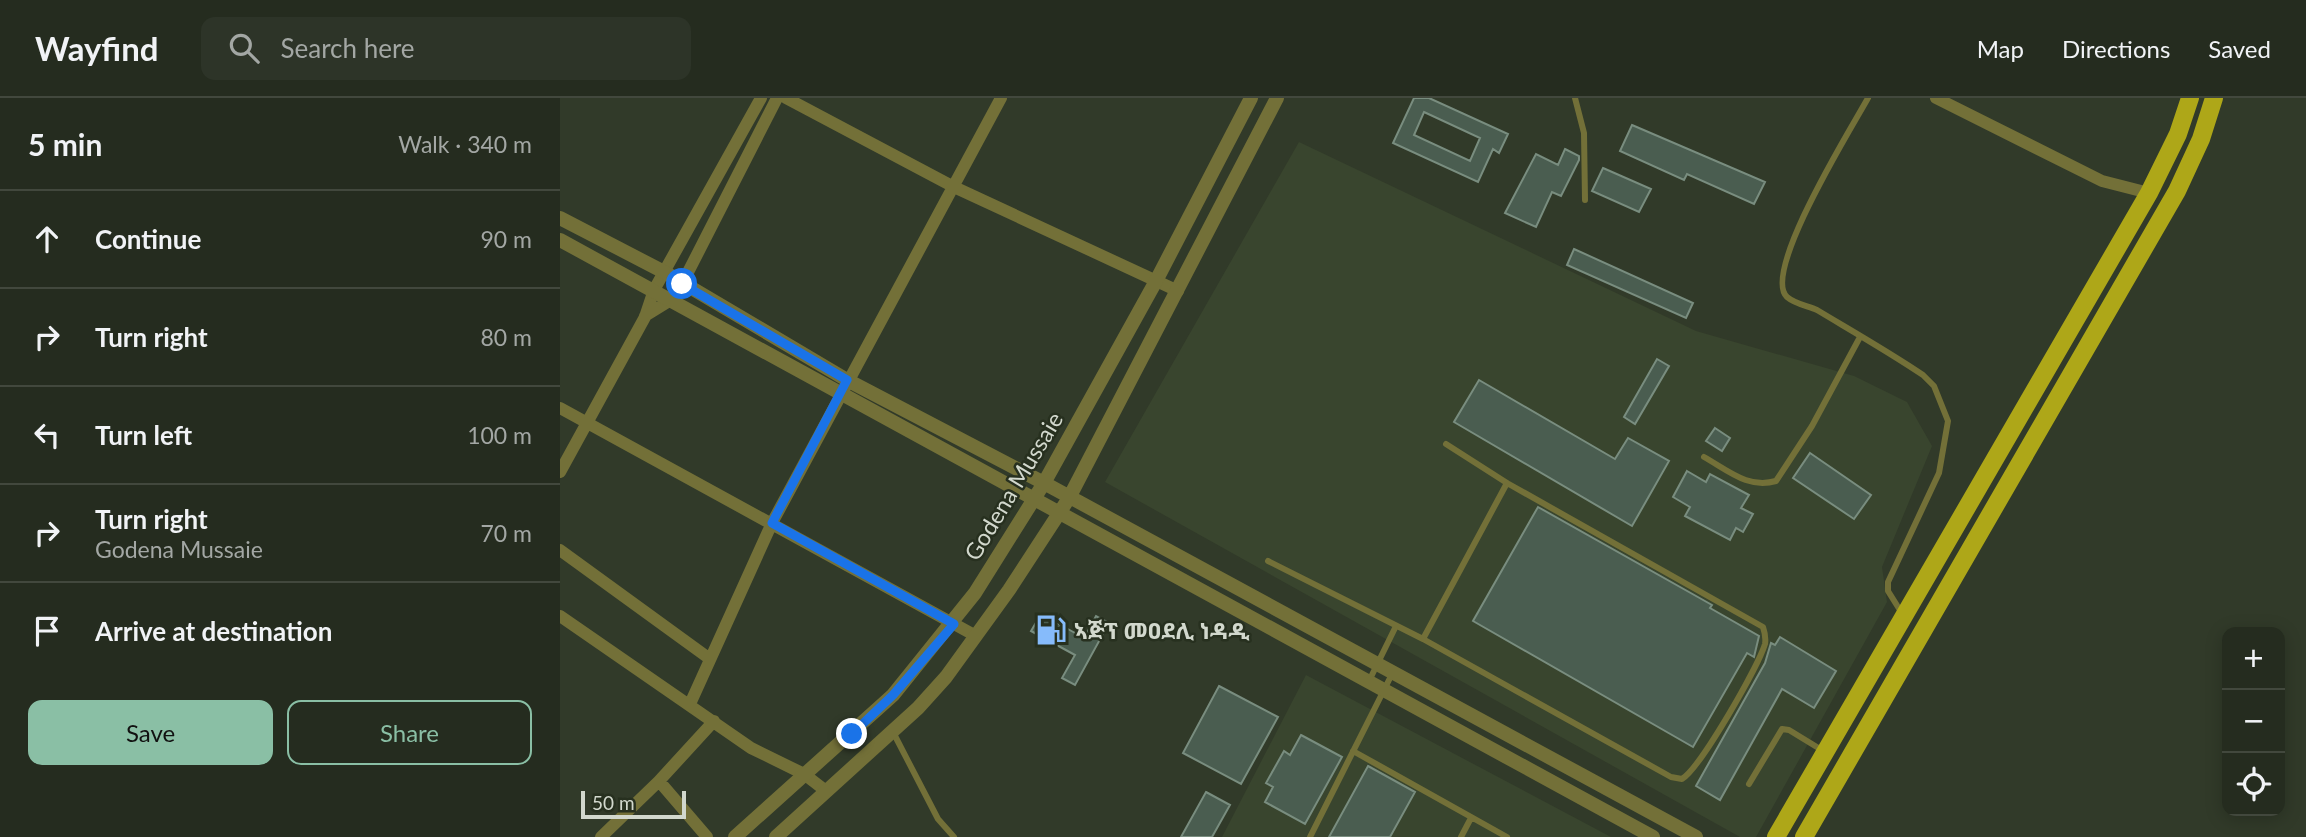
<!DOCTYPE html>
<html lang="en">
<head>
<meta charset="utf-8">
<style>
	:root { --surface:#252c1f; --page:#2d3428; --text:#f1f3f6; --muted:#a3a7a4; --line:#42483d; --accent:#8abfa5 }
	body { margin:0; font-family:Lato,"Noto Sans Ethiopic",sans-serif; background:var(--page); color:var(--text) }
	.controls { position:absolute; right:21px; bottom:21px; display:grid; overflow:hidden; border-radius:14px; box-shadow:0 4px 18px #0003 }
	.controls button { width:63px; height:63px; display:grid; place-items:center; padding:0; border:0; border-bottom:2px solid var(--line); background:var(--surface); color:var(--text); font:35px sans-serif }
	.scale { position:absolute; left:21px; bottom:18px; width:105px; box-sizing:border-box; padding-left:7px; border:4px solid #d2d8cd; border-top:0; font-size:19px; line-height:24px; white-space:nowrap; color:#d2d8cd; -webkit-text-stroke:5px #27301f; paint-order:stroke }
	.stop { position:absolute; width:21px; height:21px; margin:-16px; border:5px solid #1a73e8; border-radius:50%; background:#fff }
	.stop.end { background:#1a73e8; border-color:#fff; box-shadow:0 2px 7px #0008 }
	.list { margin:0; padding:0; list-style:none }
	h2 { display:flex; justify-content:space-between; align-items:center; height:91px; margin:0; padding:0 28px; font-size:30px }
	h2 small { font-size:23px; font-weight:400; color:var(--muted) }
	.list li { display:grid; grid-template-columns:46px 1fr auto; gap:21px; align-items:center; box-sizing:border-box; height:98px; padding:0 28px; border-top:2px solid var(--line) }
	.list b { display:block; font-size:26px; white-space:nowrap }
	.list p { margin:0; font-size:23px; white-space:nowrap; color:var(--muted) }
	.list em { font-size:23px; font-style:normal; color:var(--muted) }
	.actions { display:flex; gap:14px; padding:21px 28px }
	.actions a { flex:1; padding:16px 0; border:2px solid var(--accent); border-radius:14px; text-align:center; font-size:24px; color:var(--accent) }
	.actions .main { background:var(--accent); color:#111 }
	.icon { flex:none; width:38px; height:38px; fill:none; stroke:currentColor; stroke-width:2; stroke-linecap:round; stroke-linejoin:round }
	.map { position:relative; flex:none; width:1746px; height:739px; overflow:hidden }
	header { display:flex; align-items:center; gap:42px; box-sizing:border-box; height:98px; padding:0 35px; background:var(--surface); border-bottom:2px solid var(--line) }
	header strong { font-size:33px }
	nav { display:flex; gap:38px; margin-inline-start:auto; font-size:24px }
	.search { width:490px; height:63px; background:var(--page); display:flex; align-items:center; gap:18px; box-sizing:border-box; padding:0 24px; border-radius:14px; color:var(--muted); font-size:26px }
	main { display:flex }
	aside { flex:1; background:var(--surface) }
	.map>svg:first-child { display:block }
	.built { fill:#39452e }
	.building { fill:#4a5d50; stroke:#798d7f; stroke-width:2; fill-rule:evenodd }
	.lines { fill:none; stroke-linecap:round; stroke-linejoin:round }
	.service { stroke:#737038; stroke-width:6 }
	.minor { stroke:#737038; stroke-width:12 }
	.tertiary { stroke:#737038; stroke-width:14 }
	.primary { stroke:#aea718; stroke-width:18 }
	.route { stroke:#1a73e8; stroke-width:9 }
	.labels { text-anchor:middle; dominant-baseline:central; stroke-width:5; stroke-linejoin:round; paint-order:stroke }
	.street-label { font-size:23px; fill:#d2d8cd; stroke:#27301f }
	.poi-label { font-size:23px; font-weight:bold; fill:#d2d8cd; stroke:#27301f; text-anchor:start }
</style>
</head>
<body>
<header>
<strong>Wayfind</strong>
<div class="search"><svg class="icon" aria-label="search" viewBox="0 0 24 24"><circle cx="10" cy="10" r="6"/><path d="M15 15l6 6"/></svg>Search here</div>
<nav><a>Map</a><a>Directions</a><a>Saved</a></nav>
</header>
<main>
<aside>
<h2>5 min<small>Walk · 340 m</small></h2>
<ul class="list">
<li><svg class="icon" aria-label="ahead" viewBox="0 0 24 24"><path d="M12 20V5M6 11l6-6 6 6"/></svg><div><b>Continue</b></div><em>90 m</em></li>
<li><svg class="icon" aria-label="right" viewBox="0 0 24 24"><path d="M7 20v-9h11M14 6l5 5-5 5"/></svg><div><b>Turn right</b></div><em>80 m</em></li>
<li><svg class="icon" aria-label="left" viewBox="0 0 24 24"><path d="M17 20v-9H6M10 6l-5 5 5 5"/></svg><div><b>Turn left</b></div><em>100 m</em></li>
<li><svg class="icon" aria-label="right" viewBox="0 0 24 24"><path d="M7 20v-9h11M14 6l5 5-5 5"/></svg><div><b>Turn right</b><p>Godena Mussaie</p></div><em>70 m</em></li>
<li><svg class="icon" aria-label="arrive" viewBox="0 0 24 24"><path d="M6 21V4h12l-3 4 3 4H6"/></svg><div><b>Arrive at destination</b></div></li>
</ul>
<div class="actions"><a class="main">Save</a><a>Share</a></div>
</aside>
<div class="map">
<svg width="1746" height="739" viewBox="0 0 1746 739">
	<rect width="100%" height="100%" fill="#313a29"/>
	<!-- built -->
	<path class="built" d="M739,44l397,189 158,45 53,26 25,44 -50,121 5,35 -131,235h-16l-635,-355z
		M746,577l305,162h-389z"/>
	<!-- building -->
	<path class="building" d="M854,0h15l79,36 -9,19 -6,-4 -15,33 -85,-39zM864,14l56,26 -10,23 -56,-26z
		M1072,27l133,57 -11,22 -67,-30 -3,6 -64,-29z
		M1005,51l14,7v4l-18,36 -9,-4 -16,35 -31,-14 31,-59 22,11z
		M1043,70l48,21 -12,23 -47,-21z
		M1014,151l119,54 -7,15 -119,-53z
		M1097,261l12,7 -34,58 -11,-7z
		M919,282l136,79 13,-21 41,23 -37,65 -178,-104z
		M1155,330l15,10 -8,13 -16,-10z
		M1250,355l61,42 -17,24 -61,-41z
		M1127,373l19,11 4,-8 39,21 -8,13 12,6 -10,18 -7,-4 -6,12 -45,-24 5,-9 -17,-10z
		M978,409l174,98 -2,3 49,28 -5,21 -7,-4 -54,94 -220,-126z
		M481,516l43,24 12,-22 13,7 -34,62 -13,-7 13,-23 -44,-24z
		M1220,539l56,34 -22,37 -32,-19 -62,111 -24,-14 69,-123 6,-20 4,2z
		M659,588l59,31 -37,67 -58,-31z
		M741,637l41,22 -37,67 -40,-22 8,-15 -7,-4 18,-32 6,4z
		M808,668l47,26 -25,45h-61z
		M646,694l24,13 -18,32h-31z"/>
	<g class="lines">
		<!-- service -->
		<path class="service" d="M1015,0l9,35 1,67
			M1308,0c-16,29 -107,175 -81,199 8,7 21,9 30,13 35,21 72,42 106,65l11,11 14,35 -9,52 -51,109v9l15,24
			M1144,359c25,14 44,32 72,24l36,-55 48,-89
			M708,463l155,78 248,138 11,2c19,-12 76,-112 83,-135 1,-6 0,-11 -2,-17l-256,-144 -61,-39
			M863,541l84,-156
			M809,583l27,-55
			M333,634l45,87 16,18
			M793,653l154,86
			M1189,686l33,-55 7,1 36,22
			M750,739l82,-163
			M901,739l10,-19"/>
		<!-- minor -->
		<path class="minor" d="M226,0l168,89 224,104
			M1376,0l166,83 47,12
			M85,218l26,-16 11,-16 95,-186
			M0,310l416,228
			M0,374l85,-155 9,-27 107,-192
			M0,452l150,109
			M0,518l191,132 53,26 22,17
			M130,606l82,-181 229,-425
			M99,683l48,56
			M41,739l58,-56 55,-60"/>
		<!-- tertiary -->
		<path class="tertiary" d="M0,120l106,55 181,107 197,103 652,354
			M0,142l1093,597
			M175,739l158,-142 82,-102 69,-110 112,-202 95,-183
			M216,739l142,-129 28,-31 63,-87 60,-92 208,-400"/>
		<!-- primary -->
		<path class="primary" d="M1216,739l373,-644 29,-59 12,-36
			M1244,739l373,-646 24,-52 13,-41"/>
	</g>
	<g class="lines">
		<!-- route -->
		<path class="route" d="M122,186l165,96 -75,143 182,101 -61,71 -41,39"/>
	</g>
	<!-- icons -->
	<defs>
		<g id="fuel-bare" transform="scale(2.415)"><path d="M-5.5-6h7V0h2V4h1.3V-2.5L3-4.5l.8-.8L6-3V5H2.5V1h-1V6h-7ZM-4.2-4.7v3.2H.2V-4.7Z" fill="#86bbfb" stroke="#27301f" stroke-width="2.5" paint-order="stroke"/></g>
	</defs>
	<g fill-rule="evenodd">
		<use href="#fuel-bare" x="491" y="532"/>
	</g>
	<g class="labels">
		<!-- street labels -->
		<g class="street-label">
			<text transform="translate(453 388) rotate(-59)">Godena Mussaie</text>
		</g>
		<!-- poi labels -->
		<g class="poi-label">
			<text x="514" y="532">ኣጅፕ መዐደሊ ነዳዲ</text>
		</g>
	</g>
</svg>
<div class="controls">
<button>+</button>
<button>−</button>
<button><svg class="icon" aria-label="locate" viewBox="0 0 24 24"><circle cx="12" cy="12" r="6"/><path d="M12 2v4M12 18v4M2 12h4M18 12h4"/></svg></button>
</div>
<div class="scale">50 m</div>
<div class="stop" style="left:122px;top:186px"></div>
<div class="stop end" style="left:292px;top:636px"></div>
</div>
</main>
</body>
</html>
